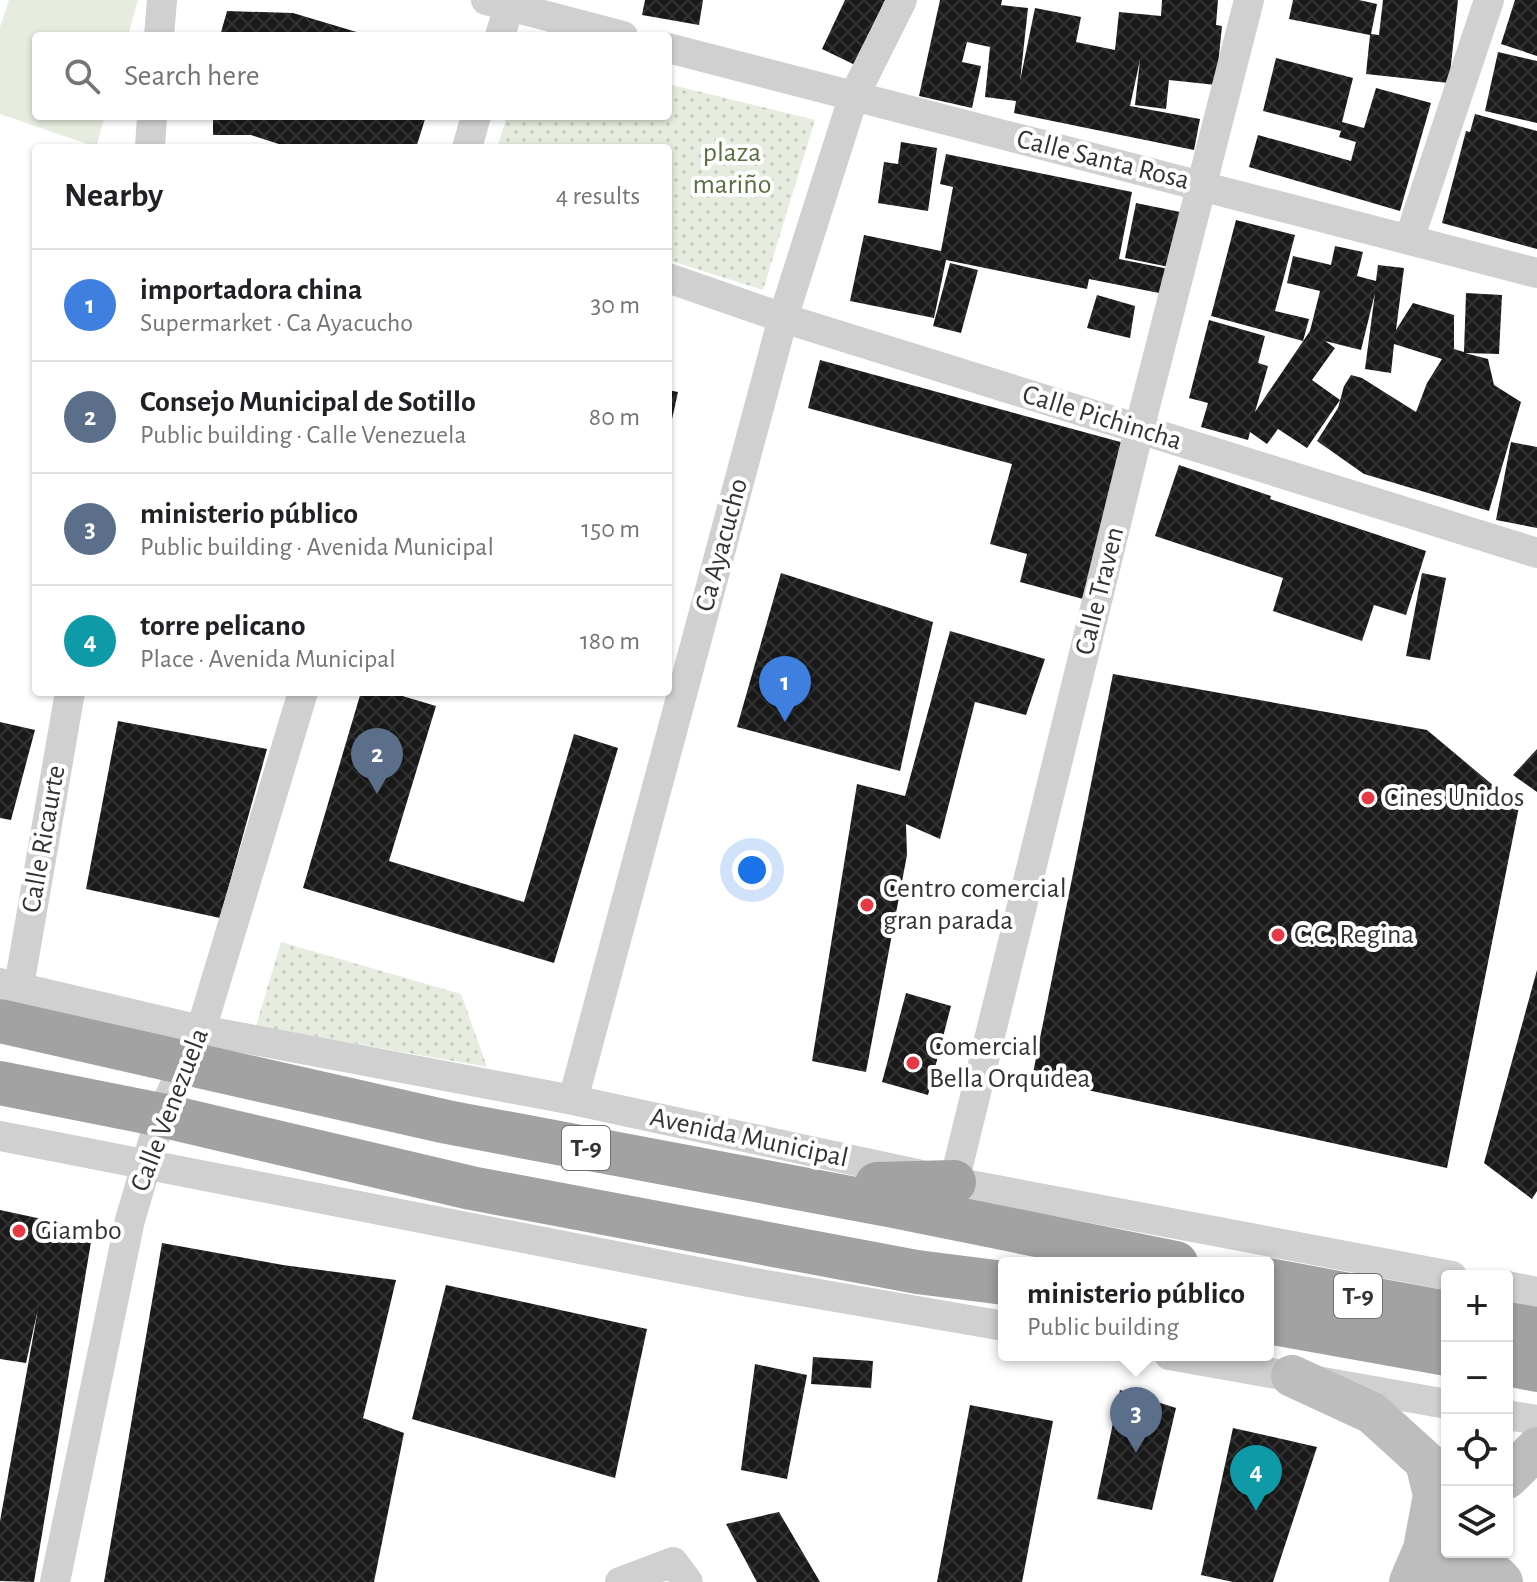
<!DOCTYPE html>
<html lang="en">
<head>
<meta charset="utf-8">
<style>
	:root { --surface:#fff; --page:#f2f2f2; --text:#202124; --muted:#757577; --line:#e0e0e0; --accent:#0b8043 }
	body { margin:0; font-family:"Alegreya Sans",sans-serif; background:var(--page); color:var(--text) }
	.controls { position:absolute; right:24px; bottom:24px; display:grid; overflow:hidden; border-radius:8px; box-shadow:0 2px 6px #0004 }
	.controls button { width:72px; height:72px; display:grid; place-items:center; padding:0; border:0; border-bottom:2px solid var(--line); background:var(--surface); color:var(--text); font:40px sans-serif }
	.you { position:absolute; left:752px; top:870px; width:28px; height:28px; margin:-20px; border:6px solid #fff; border-radius:50%; background:#1a73e8; box-shadow:0 0 0 12px #1a73e833 }
	.badge { display:grid; place-items:center; width:52px; height:52px; border-radius:50%; background:var(--accent); color:#fff; font-size:26px; font-weight:700 }
	.pin { position:absolute; translate:-50% -66px; filter:drop-shadow(0 2px 4px #0008) }
	.pin::after { content:''; position:absolute; top:42px; width:28px; height:24px; background:inherit; clip-path:polygon(0 0,100% 0,50% 100%) }
	.popup { position:absolute; left:998px; top:1257px; width:276px; height:104px; box-sizing:border-box; display:grid; place-content:center; border-radius:8px; background:var(--surface); filter:drop-shadow(0 2px 6px #0005); font-size:26px; white-space:nowrap; color:var(--muted) }
	.popup b { font-size:30px; color:var(--text) }
	.popup::after { content:''; position:absolute; left:50%; top:100%; margin-left:-16px; border:16px solid transparent; border-top-color:var(--surface) }
	.list { margin:0; padding:0; list-style:none }
	h2 { display:flex; justify-content:space-between; align-items:center; height:104px; margin:0; padding:0 32px; font-size:34px }
	h2 small { font-size:26px; font-weight:400; color:var(--muted) }
	.list li { display:grid; grid-template-columns:52px 1fr auto; gap:24px; align-items:center; box-sizing:border-box; height:112px; padding:0 32px; border-top:2px solid var(--line) }
	.list b { display:block; font-size:30px; white-space:nowrap }
	.list p { margin:0; font-size:26px; white-space:nowrap; color:var(--muted) }
	.list em { font-size:26px; font-style:normal; color:var(--muted) }
	.icon { flex:none; width:44px; height:44px; fill:none; stroke:currentColor; stroke-width:2; stroke-linecap:round; stroke-linejoin:round }
	.map { position:relative; flex:none; width:1537px; height:1582px; overflow:hidden }
	.search { position:absolute; background:var(--surface); box-shadow:0 2px 6px #0004; left:32px; top:32px; width:640px; height:88px; display:flex; align-items:center; gap:20px; box-sizing:border-box; padding:0 28px; border-radius:8px; color:var(--muted); font-size:30px }
	.panel { position:absolute; background:var(--surface); box-shadow:0 2px 6px #0004; left:32px; top:144px; width:640px; height:552px; border-radius:8px }
	.map>svg:first-child { display:block }
	.grass { fill:#e6ecdf }
	.park { fill:url(#park-dots) }
	.building { fill:url(#building-cross-hatch) }
	.lines { fill:none; stroke-linecap:round; stroke-linejoin:round }
	.minor { stroke:#d0d0d0; stroke-width:30 }
	.secondary { stroke:#bdbdbd; stroke-width:42 }
	.trunk { stroke:#a2a2a2; stroke-width:44 }
	.poi-dot { fill:#e63946; stroke:#fff; stroke-width:3 }
	.labels { text-anchor:middle; dominant-baseline:central; stroke-width:8; stroke-linejoin:round; paint-order:stroke }
	.shield { fill:#fff; stroke:#707070; stroke-width:2 }
	.shield-label { font-size:26px; font-weight:bold; fill:#333 }
	.park-label { font-size:28px; fill:#56703f; stroke:#fff }
	.street-label { font-size:28px; fill:#333; stroke:#fff }
	.poi-label { font-size:28px; fill:#333; stroke:#fff; text-anchor:start }
</style>
</head>
<body>
<div class="map">
<svg width="1537" height="1582" viewBox="0 0 1537 1582">
	<defs>
		<pattern id="park-dots" width="8" height="8" patternUnits="userSpaceOnUse" patternTransform="scale(2)"><rect width="8" height="8" fill="#e6ecdf"/><path d="M2 2h.1M6 6h.1" fill="none" stroke="#c6cbc0" stroke-width="1.8" stroke-linecap="round"/></pattern>
		<pattern id="building-cross-hatch" width="8" height="8" patternUnits="userSpaceOnUse" patternTransform="scale(2)"><rect width="8" height="8" fill="#1a1a1a"/><path d="M0 0l8 8M0 8l8-8" fill="none" stroke="#333"/></pattern>
	</defs>
	<rect width="100%" height="100%" fill="#fff"/>
	<!-- grass -->
	<path class="grass" d="M9,0h129l-10,36h-92v80h69l-9,31 -96,-33v-87z"/>
	<!-- park -->
	<path class="park" d="M668,84l147,36 -52,170 -95,-30v-112h-171l10,-32h161z
		M281,942l180,52 26,73 -231,-41z"/>
	<!-- building -->
	<path class="building" d="M645,0h58l-4,25 -57,-10z
		M845,0h40l-30,65 -33,-16z
		M940,0h62l-1,5 27,3 -8,73 15,-73 46,9 -5,25 39,8 4,-38 42,4 1,-16h56l-2,25 6,1 -6,59 -47,-5 -3,29 -31,-4 5,-45 -10,46 70,13 -6,31 -180,-37 2,-12 -31,-4 5,-50 -23,-5 -5,20 19,4 -9,42 -53,-12z
		M1293,0h66l18,4 -6,30 8,1 4,-35h75l-9,83 -83,-9 4,-39 -81,-16z
		M1515,0h22v56l-36,-12z
		M227,11l66,2 77,23h-150z
		M1498,52l39,9v62l-52,-12z
		M1276,58l77,20 -11,44 22,6 12,-40 55,15 -31,108 -151,-44 9,-32 93,26 5,-19 -17,-5 2,-6 -78,-20z
		M1475,114l62,17v118l-95,-26 24,-92 4,1z
		M213,116h213l-10,32h-125l-40,-13h-38z
		M901,142l36,6 -9,63 -50,-8 6,-41 14,2z
		M946,154l186,38 -13,67 50,10 -5,25 -75,-15 -2,10 -141,-29 -12,58 -84,-17 14,-66 77,16 12,-64 -13,-3z
		M1136,203l44,9 -11,55 -44,-9z
		M1236,220l59,15 -20,76 34,8 -6,22 -92,-25z
		M1335,246l28,6 -6,24 19,5 2,-16 26,3 -8,62 17,-27 41,12v34l10,3 2,-59 36,2 -3,59 -34,-1 23,6 6,26 27,17 -32,109 -125,-37 -47,-33 21,-33 6,-22 7,-11 11,3 54,34 11,-29 15,-24 -48,-15 -3,29 -26,-4 10,-76 -14,57 -36,-9 10,7 -23,32 28,20 -33,48 -29,-19 -11,15 -17,-12 -2,8 -47,-13 7,-24 -19,-5 20,-78 56,16 -7,27 10,3 -13,46 55,-81 10,-40 -33,-8 6,-27 38,9z
		M950,263l28,7 -17,63 -28,-7z
		M1097,295l38,11 -5,32 -43,-10z
		M820,360l304,83 -41,156 -63,-17 7,-28 -37,-10 22,-80 -204,-56z
		M668,390l10,2 -9,41h-1z
		M1511,442l26,5v81l-41,-8z
		M1179,465l92,31 -1,3 156,52 -20,64 -32,-10 -12,36 -89,-30 10,-33 -128,-42z
		M781,573l152,49 -33,149 -163,-44z
		M1422,573l24,5 -16,82 -24,-4z
		M950,631l95,28 -19,56 -51,-13 -35,137 -34,-15 1,31 -41,217 -54,-11 45,-277 48,12z
		M1113,674l314,56 92,77 -72,361 -415,-90z
		M361,692h28l47,14 -47,155 135,41 50,-168 44,14 -64,215 -251,-75z
		M118,721l149,28 -47,169 -134,-29z
		M0,722l35,8 -24,90 -11,-2z
		M1537,749v43l-24,-17z
		M1537,970v221l-5,8 -48,-36z
		M906,993l45,13 -23,89 -46,-13z
		M0,1210l93,20 -59,352 -34,-1v-60l38,-212 -12,54 -26,-4z
		M162,1243l121,22 113,15 -33,138 41,15 -30,149h-270z
		M446,1285l201,44 -32,149 -203,-59z
		M813,1357l60,4 -2,27 -60,-4z
		M755,1364l52,11 -20,104 -46,-9z
		M1120,1390l56,18 -24,102 -55,-11z
		M970,1405l83,16 -31,161h-85z
		M1233,1428l84,19 -44,135h-40l-32,-7z
		M779,1512l41,70h-63l-31,-58z"/>
	<g class="lines">
		<!-- minor -->
		<path class="minor" d="M486,0l137,36
			M159,36l3,-36
			M500,36l11,-36
			M668,48l869,225
			M150,148l2,-32
			M467,148l9,-32
			M1409,240l80,-240
			M668,278l115,40 754,235
			M0,983l201,47 372,70 381,82 498,94
			M19,986l51,-294
			M573,1100l210,-782 70,-220 49,-98
			M0,1136l749,146 255,44
			M954,1182l185,-752 110,-430
			M1507,1286l30,6
			M1169,1355l278,49
			M1507,1415l30,5
			M55,1582l75,-362 31,-105 40,-85 102,-338
			M620,1582l53,-20 15,20"/>
		<!-- secondary -->
		<path class="secondary" d="M1292,1376l80,37 54,49 8,33 -10,54 -14,33
			M1507,1478l30,-30
			M1433,1582c19,-18 52,-23 69,0"/>
		<!-- trunk -->
		<path class="trunk" d="M0,1021l447,101 446,84 283,57
			M0,1083l161,32 310,73 446,84 87,11
			M877,1184l77,-2
			M1268,1280l179,33
			M1268,1322l179,32
			M1507,1324l30,5
			M1507,1364l30,6"/>
	</g>
	<!-- markers -->
	<g class="poi-dot">
		<circle cx="1368" cy="798" r="8"/>
		<circle cx="867" cy="905" r="8"/>
		<circle cx="1278" cy="935" r="8"/>
		<circle cx="913" cy="1063" r="8"/>
		<circle cx="19" cy="1231" r="8"/>
	</g>
	<g class="labels">
		<!-- shield labels -->
		<g class="shield">
			<rect x="562" y="1126" width="48" height="44" rx="6"/>
			<rect x="1334" y="1274" width="48" height="44" rx="6"/>
		</g>
		<g class="shield-label">
			<text x="586" y="1148">T-9</text>
			<text x="1358" y="1296">T-9</text>
		</g>
		<!-- park labels -->
		<g class="park-label">
			<text x="732" y="153">plaza<tspan x="732" dy="32">mariño</tspan></text>
		</g>
		<!-- street labels -->
		<g class="street-label">
			<text transform="translate(1103 160) rotate(14)">Calle Santa Rosa</text>
			<text transform="translate(1102 418) rotate(17)">Calle Pichincha</text>
			<text transform="translate(722 545) rotate(-75)">Ca Ayacucho</text>
			<text transform="translate(1100 591) rotate(-76)">Calle Traven</text>
			<text transform="translate(44 839) rotate(-80)">Calle Ricaurte</text>
			<text transform="translate(170 1110) rotate(-69)">Calle Venezuela</text>
			<text transform="translate(749 1138) rotate(12)">Avenida Municipal</text>
		</g>
		<!-- poi labels -->
		<g class="poi-label">
			<text x="1384" y="798">Cines Unidos</text>
			<text x="883" y="889">Centro comercial<tspan x="883" dy="32">gran parada</tspan></text>
			<text x="1294" y="935">C.C. Regina</text>
			<text x="929" y="1047">Comercial<tspan x="929" dy="32">Bella Orquidea</tspan></text>
			<text x="35" y="1231">Giambo</text>
		</g>
	</g>
</svg>
<div class="controls">
<button>+</button>
<button>−</button>
<button><svg class="icon" aria-label="locate" viewBox="0 0 24 24"><circle cx="12" cy="12" r="6"/><path d="M12 2v4M12 18v4M2 12h4M18 12h4"/></svg></button>
<button><svg class="icon" aria-label="layers" viewBox="0 0 24 24"><path d="M12 4l9 5-9 5-9-5zM3 14l9 5 9-5"/></svg></button>
</div>
<div class="you"></div>
<div class="pin badge" style="left:785px;top:722px;background:#3f7fe0">1</div>
<div class="pin badge" style="left:377px;top:794px;background:#5c6f8a">2</div>
<div class="pin badge" style="left:1136px;top:1453px;background:#5c6f8a">3</div>
<div class="popup"><b>ministerio público</b>Public building</div>
<div class="pin badge" style="left:1256px;top:1511px;background:#0f9aa8">4</div>
<div class="search"><svg class="icon" aria-label="search" viewBox="0 0 24 24"><circle cx="10" cy="10" r="6"/><path d="M15 15l6 6"/></svg>Search here</div>
<section class="panel">
<h2>Nearby<small>4 results</small></h2>
<ul class="list">
<li><span class="badge" style="background:#3f7fe0">1</span><div><b>importadora china</b><p>Supermarket · Ca Ayacucho</p></div><em>30 m</em></li>
<li><span class="badge" style="background:#5c6f8a">2</span><div><b>Consejo Municipal de Sotillo</b><p>Public building · Calle Venezuela</p></div><em>80 m</em></li>
<li><span class="badge" style="background:#5c6f8a">3</span><div><b>ministerio público</b><p>Public building · Avenida Municipal</p></div><em>150 m</em></li>
<li><span class="badge" style="background:#0f9aa8">4</span><div><b>torre pelicano</b><p>Place · Avenida Municipal</p></div><em>180 m</em></li>
</ul>
</section>
</div>
</body>
</html>
